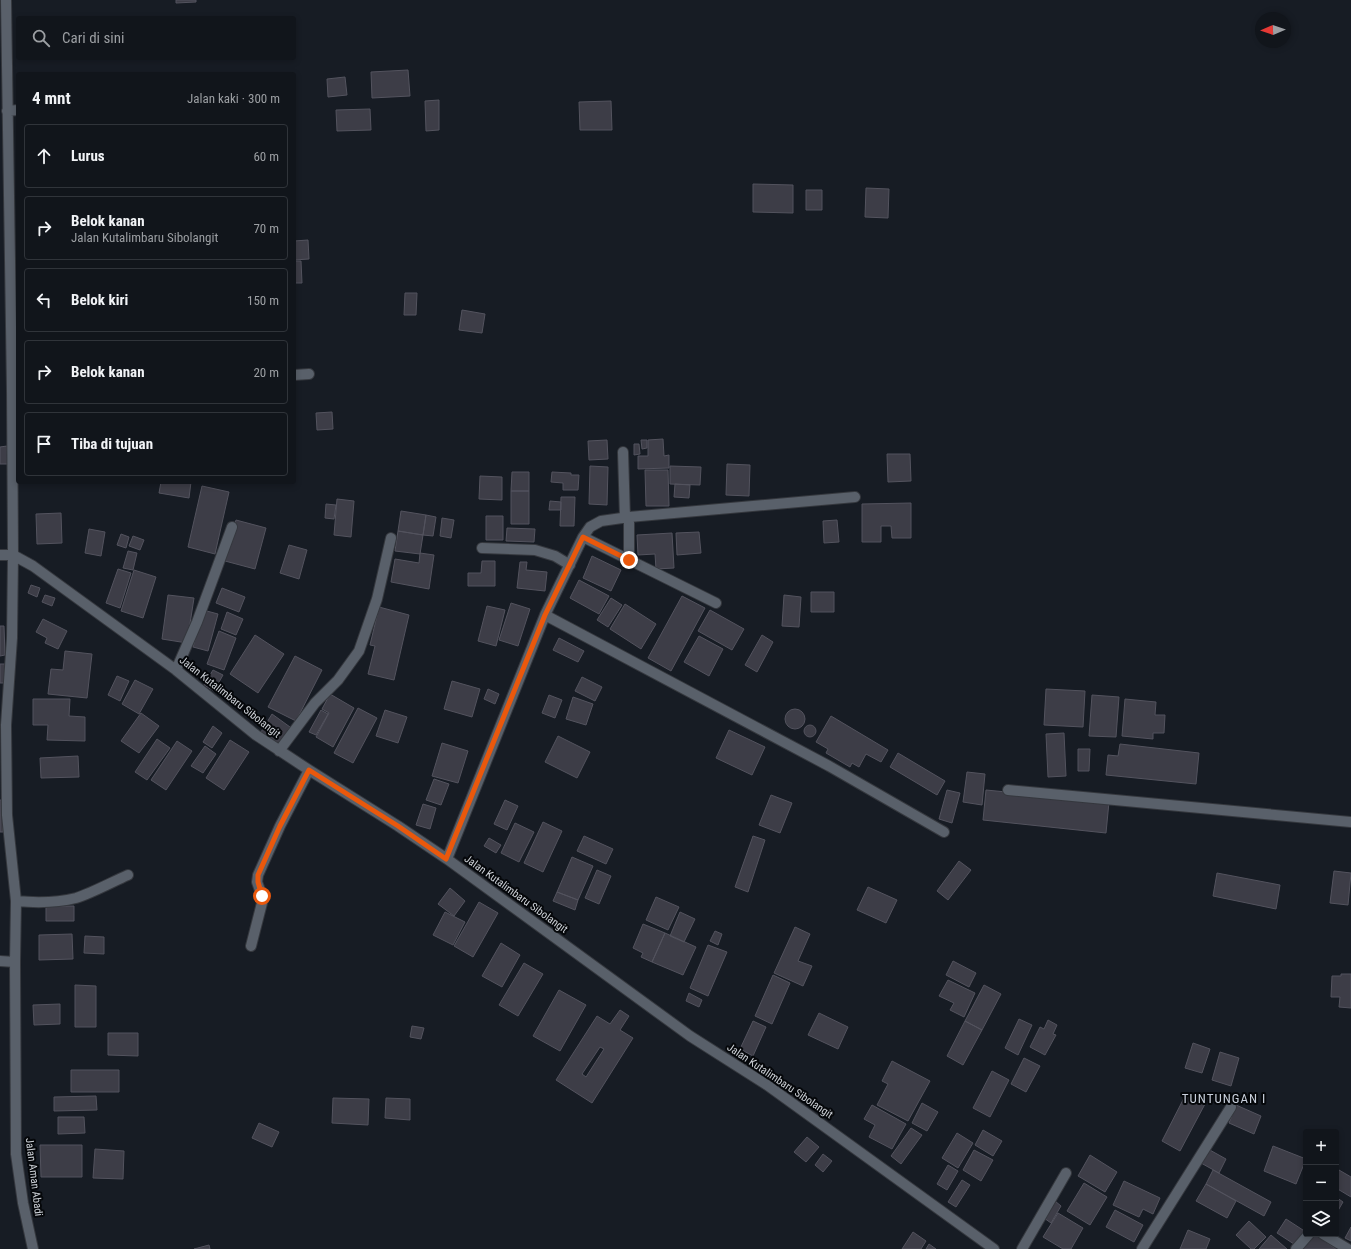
<!DOCTYPE html>
<html lang="id">
<head>
<meta charset="utf-8">
<style>
	:root { --surface:#11151b; --page:#1e2228; --text:#f1f3f6; --muted:#9c9fa3; --line:#30343a }
	body { margin:0; font-family:"Roboto Condensed",sans-serif; background:var(--page); color:var(--text) }
	.controls { position:absolute; right:12px; bottom:12px; display:grid; overflow:hidden; border-radius:4px; box-shadow:0 2px 6px #0003 }
	.controls button { width:36px; height:36px; display:grid; place-items:center; padding:0; border:0; border-bottom:1px solid var(--line); background:var(--surface); color:var(--text); font:20px sans-serif }
	.compass { position:absolute; left:1255px; top:12px; width:36px; height:36px; border-radius:50%; background:var(--surface); box-shadow:0 2px 6px #0003; rotate:268deg }
	.stop { position:absolute; width:12px; height:12px; margin:-9px; border:3px solid #ea580c; border-radius:50%; background:#fff }
	.stop.end { background:#ea580c; border-color:#fff; box-shadow:0 1px 4px #0008 }
	.list { margin:0; padding:0; list-style:none }
	h2 { display:flex; justify-content:space-between; align-items:center; height:52px; margin:0; padding:0 16px; font-size:17px }
	h2 small { font-size:13px; font-weight:400; color:var(--muted) }
	.list li { display:grid; grid-template-columns:26px 1fr auto; gap:12px; align-items:center; box-sizing:border-box; height:64px; margin:0 8px 8px; padding:0 8px; border:1px solid var(--line); border-radius:4px }
	.list b { display:block; font-size:15px; white-space:nowrap }
	.list p { margin:0; font-size:13px; white-space:nowrap; color:var(--muted) }
	.list em { font-size:13px; font-style:normal; color:var(--muted) }
	.icon { flex:none; width:22px; height:22px; fill:none; stroke:currentColor; stroke-width:2; stroke-linecap:round; stroke-linejoin:round }
	.map { position:relative; flex:none; width:1351px; height:1249px; overflow:hidden }
	.search { position:absolute; background:var(--surface); box-shadow:0 2px 6px #0003; left:16px; top:16px; width:280px; height:44px; display:flex; align-items:center; gap:10px; box-sizing:border-box; padding:0 14px; border-radius:4px; color:var(--muted); font-size:15px }
	.panel { position:absolute; background:var(--surface); box-shadow:0 2px 6px #0003; left:16px; top:72px; width:280px; height:412px; border-radius:4px }
	.map>svg:first-child { display:block }
	.building { fill:#3d3d47; stroke:#53535e; fill-rule:evenodd }
	.lines { fill:none; stroke-linecap:round; stroke-linejoin:round }
	.minor-casing { stroke:#35383e; stroke-width:12 }
	.minor { stroke:#59606a; stroke-width:10 }
	.route { stroke:#ea580c; stroke-width:5 }
	.labels { text-anchor:middle; dominant-baseline:central; stroke-width:4; stroke-linejoin:round; paint-order:stroke }
	.street-label { font-size:11px; fill:#cfd3d9; stroke:#05070a }
	.quarter-label { font-size:13px; letter-spacing:1px; fill:#c9d0dc; stroke:#05070a }
</style>
</head>
<body>
<div class="map">
<svg width="1351" height="1249" viewBox="0 0 1351 1249">
	<rect width="100%" height="100%" fill="#171c24"/>
	<!-- building -->
	<path class="building" d="M176,0h20v2l-20,1z
		M408,70l2,26 -38,2 -1,-26z
		M345,77l2,18 -19,2 -1,-18z
		M439,100v30l-13,1 -1,-30z
		M611,101l1,29h-32l-1,-28z
		M370,109l1,21 -34,1 -1,-21z
		M753,184l40,1v28l-40,-1z
		M866,188l23,1 -1,29 -23,-1z
		M806,190h16v20h-16z
		M308,240l1,19 -15,1v-19z
		M294,261h7l1,22h-8z
		M405,293h12l-1,22h-12z
		M462,310l23,4 -3,19 -23,-3z
		M332,412l1,17 -16,1 -1,-17z
		M663,439l1,17 5,-1v13l-31,1v-13h10v-16z
		M607,440l1,19 -19,1 -1,-19z
		M641,440h6v8l-5,1z
		M634,444h5l1,10 -6,1z
		M7,446l1,18h-8v-17z
		M887,454h23l1,27 -23,1z
		M727,464l23,1 -1,31 -23,-1z
		M590,466l18,1 -1,38 -18,-1z
		M670,466l31,1 -1,18 -30,-1z
		M645,470h23l1,36h-23z
		M512,472h17v19h-18z
		M552,472l19,1v2h8l-1,15h-15v-7l-12,-1z
		M480,476l22,1v23l-23,-1z
		M161,482h30l-2,16 -30,-5z
		M675,484l15,1 -1,13 -15,-1z
		M202,486l27,6 -14,62 -27,-7z
		M511,491h18v33h-18z
		M561,497h14l-1,29h-14z
		M337,499l17,2 -3,36 -17,-2z
		M550,501l11,1v8h-12z
		M911,503v35h-19l-1,-12h-10v16h-19v-38z
		M326,504l10,1 -2,14 -9,-1z
		M401,511l25,4 -3,20 -25,-4z
		M61,513l1,30 -25,1 -1,-30z
		M426,515l10,2 -3,19 -10,-1z
		M486,516h17v24h-17z
		M442,518l12,2 -3,18 -11,-2z
		M236,520l30,8 -11,41 -30,-8z
		M837,520l2,22 -15,1 -1,-22z
		M507,528l28,1 -1,13 -28,-1z
		M89,529l16,3 -4,24 -16,-3z
		M398,531l25,4 -3,19 -25,-3z
		M699,532l2,21 -24,2 -1,-22z
		M672,533l2,35 -18,1 -1,-15 -17,1 -1,-20z
		M121,534l8,3 -3,11 -9,-3z
		M133,536l11,4 -4,10 -11,-4z
		M289,545l18,5 -8,29 -19,-6z
		M128,551l9,2 -4,17 -10,-2z
		M420,553l14,2 -5,34 -38,-7 4,-23 24,4z
		M592,556l29,14 -10,21 -28,-13z
		M482,561h13v25h-27v-13h13z
		M520,562h7l-1,8 21,2 -2,19 -28,-3z
		M118,569l13,4 -11,35 -14,-5z
		M134,570l22,7 -13,41 -22,-7z
		M579,580l30,16 -10,18 -29,-16z
		M31,585l9,3 -3,9 -9,-4z
		M222,588l23,9 -6,15 -23,-9z
		M811,592h23v20h-23z
		M45,595l10,3 -3,8 -10,-4z
		M168,595l26,3 -7,45 -25,-4z
		M784,595l17,2 -2,30 -17,-1z
		M682,596l23,12 -34,63 -23,-13z
		M611,598l11,7 -14,22 -11,-7z
		M511,603l19,6 -12,37 -19,-6z
		M625,604l31,20 -15,25 -31,-20z
		M487,606l18,4 -9,36 -18,-5z
		M379,607l30,8 -15,65 -26,-6 7,-28 -5,-1z
		M203,610l15,4 -10,37 -15,-4z
		M710,610l34,19 -12,21 -34,-19z
		M227,612l16,7 -7,16 -15,-6z
		M43,619l24,12 -9,18 -13,-6 2,-5 -11,-6z
		M0,626h4l1,29 -5,1z
		M219,631l17,7 -12,32 -17,-6z
		M255,635l29,19 -26,39 -28,-19z
		M762,635l11,7 -16,30 -12,-7z
		M699,636l24,13 -14,27 -25,-14z
		M559,638l25,13 -6,11 -25,-12z
		M65,651l27,3 -5,44 -39,-4 3,-25 12,1z
		M295,656l27,14 -26,51 -28,-14z
		M0,664h6v19h-6z
		M213,670l10,5 -9,16 -10,-6z
		M117,676l12,5 -9,20 -12,-6z
		M582,677l20,10 -7,14 -20,-10z
		M135,680l18,9 -14,25 -17,-10z
		M452,681l28,8 -8,28 -28,-8z
		M488,689l11,5 -4,10 -11,-5z
		M1046,689l39,2 -2,36 -39,-2z
		M330,694l24,14 -21,39 -17,-10 13,-24 -7,-4z
		M549,695l13,5 -7,18 -13,-5z
		M1092,695l27,2 -3,40 -27,-1z
		M573,697l20,7 -7,21 -20,-6z
		M33,699h37l-1,17 16,1v24l-38,-1 1,-15h-15z
		M1125,699l31,3 -1,13h10l-1,18h-11v6l-31,-3z
		M358,708l19,10 -24,45 -19,-10z
		M785 719a10 10 0 1 1 20 0a10 10 0 1 1-20 0Z
		M321,710l7,4 -12,21 -7,-3z
		M385,710l22,7 -9,26 -22,-7z
		M141,713l18,13 -20,27 -18,-12z
		M272,714l18,13 -11,17 -18,-12z
		M831,716l57,34 -7,12 -15,-8 -7,13 -7,-4 -2,4 -24,-14 2,-4 -12,-7z
		M804 731a6 6 0 1 1 12 0a6 6 0 1 1-12 0Z
		M213,726l9,7 -10,15 -9,-6z
		M729,730l36,17 -13,28 -36,-17z
		M1064,733l2,43 -18,1 -2,-43z
		M558,736l32,16 -13,26 -32,-16z
		M157,739l13,9 -23,32 -12,-8z
		M230,740l19,12 -25,38 -18,-12z
		M177,741l15,10 -26,39 -15,-10z
		M442,743l26,8 -10,32 -26,-7z
		M1120,744l79,9 -3,31 -90,-9 2,-20 10,1z
		M205,746l11,8 -13,19 -12,-7z
		M1078,749h12l-1,22h-11z
		M898,753l47,28 -8,14 -47,-28z
		M78,756l1,21 -38,1 -1,-20z
		M967,772l18,2 -3,31 -19,-3z
		M434,779l15,5 -8,21 -15,-5z
		M947,790l13,3 -8,30 -13,-4z
		M986,790l123,12 -3,31 -123,-13z
		M771,795l21,8 -12,30 -21,-8z
		M0,800h4l-1,32h-3z
		M505,800l13,6 -11,24 -13,-6z
		M423,804l13,4 -6,21 -14,-4z
		M543,822l19,9 -19,41 -19,-9z
		M515,823l19,9 -15,30 -18,-9z
		M584,836l29,13 -7,15 -29,-13z
		M753,836l12,4 -17,52 -13,-5z
		M489,838l12,7 -5,8 -12,-7z
		M572,857l21,9 -15,34 -21,-8z
		M959,861l12,9 -23,30 -11,-9z
		M597,870l14,6 -12,28 -14,-6z
		M1334,871l17,2 -3,32 -18,-2z
		M1217,873l63,12 -4,24 -63,-13z
		M868,887l29,13 -11,23 -29,-13z
		M450,888l15,13 -11,15 -16,-12z
		M557,892l21,8 -3,10 -22,-9z
		M656,897l23,10 -11,23 -22,-10z
		M479,902l19,11 -25,44 -19,-11z
		M46,906h28v15h-28z
		M445,912l20,10 -12,23 -20,-10z
		M680,912l15,7 -11,23 -14,-6z
		M643,924l22,9 -13,29 -11,-5 2,-4 -10,-5z
		M795,927l15,7 -12,27 14,5 -9,20 -29,-13z
		M715,931l7,3 -4,11 -8,-4z
		M665,933l31,14 -13,28 -31,-13z
		M72,934l1,25 -34,1v-25z
		M85,936l19,1v17l-20,-1z
		M501,943l19,12 -18,32 -20,-11z
		M708,945l19,7 -19,44 -18,-8z
		M953,961l23,12 -7,14 -23,-12z
		M524,963l19,11 -25,42 -19,-11z
		M1341,974h10v34l-12,-1 1,-10h-9l1,-21h9z
		M773,975l17,8 -18,41 -17,-8z
		M948,980l27,13 -11,24 -14,-7 4,-7 -15,-7z
		M75,985l21,1v41h-21z
		M984,985l17,9 -19,36 -17,-9z
		M559,990l27,15 -26,46 -27,-15z
		M689,993l13,7 -3,7 -13,-6z
		M60,1004v20l-26,1 -1,-20z
		M620,1010l9,6 -9,14 13,8 -41,65 -36,-23 41,-64 13,8zM600,1047l4,2 -18,28 -4,-3z
		M819,1013l29,14 -10,22 -30,-14z
		M1019,1019l13,6 -14,30 -13,-7z
		M1048,1020l9,5 -4,9 3,1 -11,20 -15,-8 10,-20 4,2z
		M753,1021l13,6 -13,29 -13,-7z
		M965,1021l17,9 -19,35 -16,-9z
		M412,1026l12,2 -3,11 -11,-2z
		M108,1033h30v23l-30,-1z
		M1193,1043l17,6 -8,24 -17,-5z
		M1220,1052l19,6 -8,28 -19,-6z
		M1024,1058l16,8 -14,26 -15,-8z
		M892,1061l38,20 -22,40 -31,-16 11,-21 -6,-3z
		M71,1070h48v22h-48z
		M992,1071l17,9 -19,37 -17,-9z
		M1186,1094l19,10 -25,47 -18,-10z
		M96,1096l1,14 -43,1v-14z
		M333,1098l36,1 -1,26 -36,-2z
		M386,1098l24,1v21l-25,-2z
		M922,1103l16,9 -11,19 -15,-8z
		M872,1105l34,19 -14,25 -23,-12 6,-12 -11,-6z
		M1236,1105l25,11 -7,18 -25,-11z
		M58,1117h26l1,16 -27,1z
		M259,1123l20,9 -7,15 -20,-9z
		M911,1128l11,7 -21,29 -10,-8z
		M983,1130l19,11 -9,15 -18,-11z
		M957,1133l16,10 -15,25 -16,-10z
		M807,1137l12,10 -13,15 -12,-10z
		M40,1145h42v32h-41z
		M1273,1146l33,13 -10,25 -32,-13z
		M95,1149l29,2 -1,28 -30,-1z
		M1208,1149l18,10 -7,14 -18,-10z
		M974,1150l19,10 -12,21 -18,-11z
		M823,1154l9,7 -9,11 -8,-7z
		M1090,1155l27,17 -12,20 -27,-16z
		M948,1165l10,6 -11,19 -10,-6z
		M1213,1170l58,32 -7,14 -58,-32z
		M1339,1170l12,7v20l-15,-9v-12z
		M962,1180l8,5 -14,22 -8,-5z
		M1124,1181l36,17 -7,16 -10,-5 -4,8 -26,-12z
		M1084,1183l23,14 -17,28 -23,-14z
		M1206,1184l30,17 -9,17 -31,-17z
		M1336,1197l7,5 -7,12z
		M1055,1201l6,5 -10,17 -7,-5z
		M1115,1210l28,15 -9,17 -28,-15z
		M1058,1213l25,15 -12,21h-8l-20,-12z
		M1286,1219l20,13 -9,14 -20,-13z
		M1249,1221l17,16 -12,12h-3l-15,-14z
		M1351,1227v14l-6,-3z
		M1188,1230l22,9 -4,10h-26z
		M913,1232l13,9 -5,8h-19z
		M1313,1234h1l22,15h-33z
		M1271,1235l16,14h-28z
		M929,1244l7,5h-10z
		M209,1245l1,4h-16z"/>
	<g class="lines">
		<!-- minor casing -->
		<g class="minor-casing">
			<path id="minor" d="M6,0l6,391 1,164 -1,83 -6,87 1,90 9,86 -1,61 1,192 7,49 10,46
				M7,111l11,-1
				M294,375l15,-1
				M623,452l2,66
				M583,537l133,66
				M482,548l53,2 20,6 15,9
				M0,555h13l20,11 143,104 80,65 53,35 89,56 49,33 243,177 77,49 227,164
				M629,560v-43
				M545,615l284,151 115,66
				M176,670l21,-48 35,-95
				M279,751l36,-48 23,-23 21,-29 18,-52 14,-61
				M1008,790l343,32
				M447,859l98,-244 38,-78 7,-10 11,-6 28,-4 226,-20
				M16,901c21,2 40,2 60,-3 16,-5 36,-16 52,-23
				M251,946l12,-47 -6,-17 1,-7 22,-49 29,-56
				M0,961l15,1
				M1323,1234l25,15
				M1022,1249l44,-76
				M1142,1249l89,-142
				M1296,1249l13,-15"/>
		</g>
		<!-- minor -->
		<use href="#minor" class="minor"/>
	</g>
	<g class="lines">
		<!-- route -->
		<path class="route" d="M262,896l-4,-14v-7l22,-49 29,-56 89,56 48,33 99,-244 38,-78 46,23"/>
	</g>
	<g class="labels">
		<!-- street labels -->
		<g class="street-label">
			<text transform="translate(230 697) rotate(38)">Jalan Kutalimbaru Sibolangit</text>
			<text transform="translate(516 894) rotate(36)">Jalan Kutalimbaru Sibolangit</text>
			<text transform="translate(780 1081) rotate(34)">Jalan Kutalimbaru Sibolangit</text>
			<text transform="translate(34 1177) rotate(83)">Jalan Aman Abadi</text>
		</g>
		<!-- quarter labels -->
		<g class="quarter-label">
			<text x="1224" y="1098">TUNTUNGAN I</text>
		</g>
	</g>
</svg>
<div class="controls">
<button>+</button>
<button>−</button>
<button><svg class="icon" aria-label="layers" viewBox="0 0 24 24"><path d="M12 4l9 5-9 5-9-5zM3 14l9 5 9-5"/></svg></button>
</div>
<svg class="compass" viewBox="-18 -18 36 36"><path d="M0-13l5 13h-10z" fill="#e53935"/><path d="M0 13l5-13h-10z" fill="#9c9fa3"/></svg>
<div class="stop" style="left:262px;top:896px"></div>
<div class="stop end" style="left:629px;top:560px"></div>
<div class="search"><svg class="icon" aria-label="search" viewBox="0 0 24 24"><circle cx="10" cy="10" r="6"/><path d="M15 15l6 6"/></svg>Cari di sini</div>
<section class="panel">
<h2>4 mnt<small>Jalan kaki · 300 m</small></h2>
<ul class="list">
<li><svg class="icon" aria-label="ahead" viewBox="0 0 24 24"><path d="M12 20V5M6 11l6-6 6 6"/></svg><div><b>Lurus</b></div><em>60 m</em></li>
<li><svg class="icon" aria-label="right" viewBox="0 0 24 24"><path d="M7 20v-9h11M14 6l5 5-5 5"/></svg><div><b>Belok kanan</b><p>Jalan Kutalimbaru Sibolangit</p></div><em>70 m</em></li>
<li><svg class="icon" aria-label="left" viewBox="0 0 24 24"><path d="M17 20v-9H6M10 6l-5 5 5 5"/></svg><div><b>Belok kiri</b></div><em>150 m</em></li>
<li><svg class="icon" aria-label="right" viewBox="0 0 24 24"><path d="M7 20v-9h11M14 6l5 5-5 5"/></svg><div><b>Belok kanan</b></div><em>20 m</em></li>
<li><svg class="icon" aria-label="arrive" viewBox="0 0 24 24"><path d="M6 21V4h12l-3 4 3 4H6"/></svg><div><b>Tiba di tujuan</b></div></li>
</ul>
</section>
</div>
</body>
</html>
